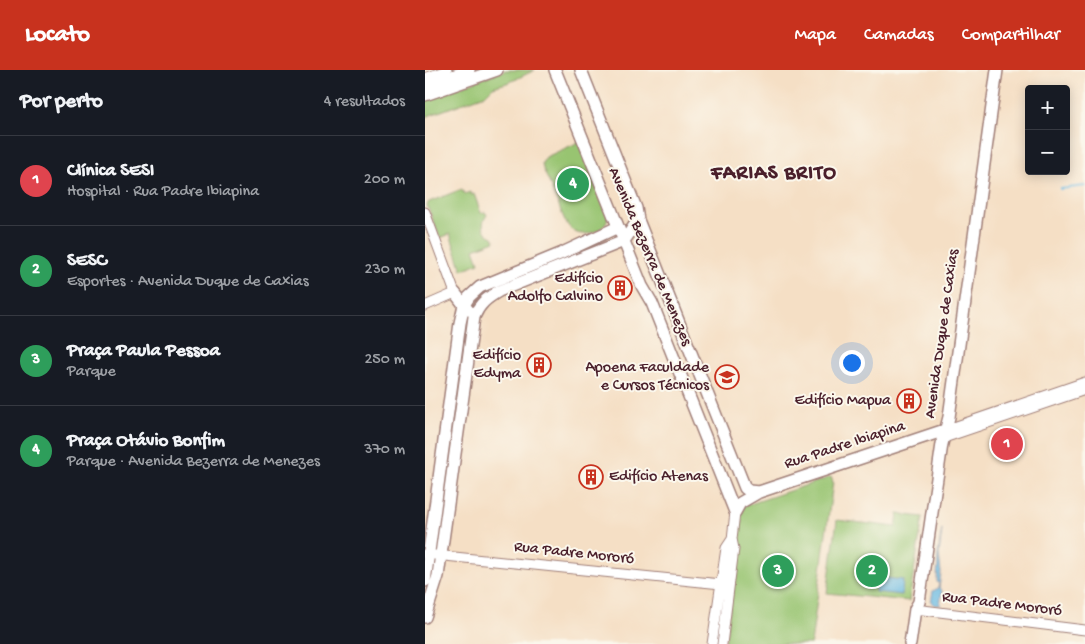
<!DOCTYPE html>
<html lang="pt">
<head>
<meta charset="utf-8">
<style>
	:root { --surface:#171b24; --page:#20242c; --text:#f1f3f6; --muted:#9ea1a6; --line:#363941; --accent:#c8321e }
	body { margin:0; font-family:"Gochi Hand",sans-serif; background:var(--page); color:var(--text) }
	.controls { position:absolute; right:15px; top:15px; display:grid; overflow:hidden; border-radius:5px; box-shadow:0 2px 12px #0003 }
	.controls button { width:45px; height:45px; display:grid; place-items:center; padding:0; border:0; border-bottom:1px solid var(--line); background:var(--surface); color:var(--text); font:25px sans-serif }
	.you { position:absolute; left:426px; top:292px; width:18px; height:18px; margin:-12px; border:4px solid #fff; border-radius:50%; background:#1a73e8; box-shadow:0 0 0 8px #1a73e833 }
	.badge { display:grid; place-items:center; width:32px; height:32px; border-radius:50%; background:var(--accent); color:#fff; font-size:16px; font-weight:700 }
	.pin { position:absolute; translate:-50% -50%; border:2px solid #fff; box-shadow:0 1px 5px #0006 }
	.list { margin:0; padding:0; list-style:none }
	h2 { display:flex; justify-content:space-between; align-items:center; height:65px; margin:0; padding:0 20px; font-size:21px }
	h2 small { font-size:16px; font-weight:400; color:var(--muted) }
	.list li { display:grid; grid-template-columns:32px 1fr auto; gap:15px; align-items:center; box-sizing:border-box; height:90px; padding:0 20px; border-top:1px solid var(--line) }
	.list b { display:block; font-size:19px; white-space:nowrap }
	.list p { margin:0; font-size:16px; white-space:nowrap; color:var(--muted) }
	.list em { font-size:16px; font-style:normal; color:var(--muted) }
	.map { position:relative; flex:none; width:660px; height:574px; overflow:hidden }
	header { display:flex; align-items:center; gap:30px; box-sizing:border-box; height:70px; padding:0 25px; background:var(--accent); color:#fff }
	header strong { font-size:24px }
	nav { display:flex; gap:28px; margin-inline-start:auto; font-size:18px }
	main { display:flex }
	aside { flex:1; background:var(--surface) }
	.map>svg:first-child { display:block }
	.green { fill:#98c471; stroke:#71724e }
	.water { fill:#66b8e1; stroke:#586c86 }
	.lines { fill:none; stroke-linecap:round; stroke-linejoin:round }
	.stream { stroke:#66b8e1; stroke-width:2 }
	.minor-casing { stroke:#a07f78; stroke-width:11 }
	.major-casing { stroke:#a07f78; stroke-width:14 }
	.minor { stroke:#fff; stroke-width:9 }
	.major { stroke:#fff; stroke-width:11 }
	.labels { text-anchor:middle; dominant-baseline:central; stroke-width:4; stroke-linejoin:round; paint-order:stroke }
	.street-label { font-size:16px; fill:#4a1f2b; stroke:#fbf7ec }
	.poi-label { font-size:16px; fill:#4a1f2b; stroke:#fbf7ec; text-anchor:end }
	.district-label { font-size:21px; font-weight:bold; letter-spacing:1px; fill:#4a1f2b; stroke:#fbf7ec }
</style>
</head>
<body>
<header>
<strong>Locato</strong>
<nav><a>Mapa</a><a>Camadas</a><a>Compartilhar</a></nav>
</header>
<main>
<aside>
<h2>Por perto<small>4 resultados</small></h2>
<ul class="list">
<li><span class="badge" style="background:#e0444e">1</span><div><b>Clínica SESI</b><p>Hospital · Rua Padre Ibiapina</p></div><em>200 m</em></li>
<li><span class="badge" style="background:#2e9e5b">2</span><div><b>SESC</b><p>Esportes · Avenida Duque de Caxias</p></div><em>230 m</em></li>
<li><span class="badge" style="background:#2e9e5b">3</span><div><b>Praça Paula Pessoa</b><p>Parque</p></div><em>250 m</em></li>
<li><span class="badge" style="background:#2e9e5b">4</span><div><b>Praça Otávio Bonfim</b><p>Parque · Avenida Bezerra de Menezes</p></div><em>370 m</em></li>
</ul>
</aside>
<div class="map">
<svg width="660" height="574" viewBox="0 0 660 574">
	<rect width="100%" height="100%" fill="#fbf7ec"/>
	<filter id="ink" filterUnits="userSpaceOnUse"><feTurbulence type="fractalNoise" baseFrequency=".02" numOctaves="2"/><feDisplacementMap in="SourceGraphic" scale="10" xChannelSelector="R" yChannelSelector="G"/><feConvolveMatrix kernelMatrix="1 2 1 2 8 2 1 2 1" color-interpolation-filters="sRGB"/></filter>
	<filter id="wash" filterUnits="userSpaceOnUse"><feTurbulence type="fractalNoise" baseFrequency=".0096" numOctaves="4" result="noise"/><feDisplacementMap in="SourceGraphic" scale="20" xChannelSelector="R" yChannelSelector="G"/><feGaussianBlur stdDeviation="1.12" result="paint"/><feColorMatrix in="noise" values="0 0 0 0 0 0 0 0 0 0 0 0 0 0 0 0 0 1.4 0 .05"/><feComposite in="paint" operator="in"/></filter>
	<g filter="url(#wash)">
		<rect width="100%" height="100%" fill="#f5dfc5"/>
		<!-- green -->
		<path class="green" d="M81,0h29l-25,12 -17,5 -8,8 -60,22v-17z
			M154,72l30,72c-2,8 -5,14 -13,17 -26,11 -31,-10 -39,-30 -4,-10 -9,-21 -14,-32l-1,-6 4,-6z
			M37,119l2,5 6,-2 1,3 3,-1 7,19 4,-1 2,3c-7,9 -4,18 6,22l2,4 -21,8 5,14 -17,7 -12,-36 -10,4 -13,-33 2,-3z
			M406,407l2,5 -22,162h-86l17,-123 -2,-5 4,-10z
			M473,444l25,3 -14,84 -82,-8 10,-73 59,7z"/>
		<!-- water -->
		<path class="water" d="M517,459l-3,25 2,19 -2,15 3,3 -2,14h-6l-3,-3 2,-11 5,-3 1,-4 -2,-2 1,-28z
			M451,507l27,3 -1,15 -27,-3z"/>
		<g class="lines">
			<!-- stream -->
			<path class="stream" d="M635,119l25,-3"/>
		</g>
	</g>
	<g filter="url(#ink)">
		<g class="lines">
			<!-- minor casing -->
			<g class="minor-casing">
				<path id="minor" d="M0,8l22,-8
					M0,142l30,81 -30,13
					M520,360l140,-48
					M516,369l144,-49
					M0,484l296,30
					M490,539l170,21
					M287,574l14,-96 6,-9 3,-27
					M297,574l12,-95 -2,-10"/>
			</g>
			<!-- major casing -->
			<g class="major-casing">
				<path id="major" d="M130,0l87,216 10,17 83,209
					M156,0l55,138 2,12 107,268 4,3 10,1
					M0,16l44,-16
					M0,25l72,-25
					M30,223l13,17
					M310,442l5,-9 19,-11 186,-62
					M0,511l35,-258 4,-18 5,-8 11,-10 80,-33 58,-27
					M0,547l13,-41 36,-259c5,-13 13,-19 25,-26l125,-50 14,-21
					M485,574l5,-35 4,-7 23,-158 7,-27 48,-347"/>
			</g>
			<!-- minor -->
			<use href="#minor" class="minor"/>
			<!-- major -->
			<use href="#major" class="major"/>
		</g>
	</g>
	<!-- icons -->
	<defs>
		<g id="building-ring" transform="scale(1.25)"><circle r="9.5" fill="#fbf7ec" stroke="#c8321e" stroke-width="1.5"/><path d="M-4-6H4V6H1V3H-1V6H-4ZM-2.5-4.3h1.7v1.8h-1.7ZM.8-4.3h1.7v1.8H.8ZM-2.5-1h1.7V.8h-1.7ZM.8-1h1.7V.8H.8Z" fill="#c8321e"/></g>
		<g id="university-ring" transform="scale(1.25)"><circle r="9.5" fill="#fbf7ec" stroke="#c8321e" stroke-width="1.5"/><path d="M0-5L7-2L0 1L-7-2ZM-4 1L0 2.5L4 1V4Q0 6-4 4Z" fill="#c8321e"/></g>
	</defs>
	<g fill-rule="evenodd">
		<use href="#building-ring" x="195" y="218"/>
		<use href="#building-ring" x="114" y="295"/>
		<use href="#university-ring" x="302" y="307"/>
		<use href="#building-ring" x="484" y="331"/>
		<use href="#building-ring" x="166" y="407"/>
	</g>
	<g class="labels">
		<!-- street labels -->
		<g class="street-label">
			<text transform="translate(224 187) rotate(67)">Avenida Bezerra de Menezes</text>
			<text transform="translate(518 264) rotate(-82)">Avenida Duque de Caxias</text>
			<text transform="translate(420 376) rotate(-18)">Rua Padre Ibiapina</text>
			<text transform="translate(149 484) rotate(6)">Rua Padre Mororó</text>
			<text transform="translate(577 535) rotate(7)">Rua Padre Mororó</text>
		</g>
		<!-- poi labels -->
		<g class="poi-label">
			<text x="178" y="209">Edifício<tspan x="178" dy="18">Adolfo Calvino</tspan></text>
			<text x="96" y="286">Edifício<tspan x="96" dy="18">Edyma</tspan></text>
			<text x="284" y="298">Apoena Faculdade<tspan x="284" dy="18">e Cursos Técnicos</tspan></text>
			<text x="466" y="331">Edifício Mapua</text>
			<text x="184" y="407" text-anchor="start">Edifício Atenas</text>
		</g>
		<!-- district labels -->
		<g class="district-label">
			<text x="349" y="104">FARIAS BRITO</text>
		</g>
	</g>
</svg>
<div class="controls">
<button>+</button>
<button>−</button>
</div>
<div class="you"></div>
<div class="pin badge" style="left:582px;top:374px;background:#e0444e">1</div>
<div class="pin badge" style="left:447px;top:501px;background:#2e9e5b">2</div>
<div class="pin badge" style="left:353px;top:501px;background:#2e9e5b">3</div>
<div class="pin badge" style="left:148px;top:114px;background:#2e9e5b">4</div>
</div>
</main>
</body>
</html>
